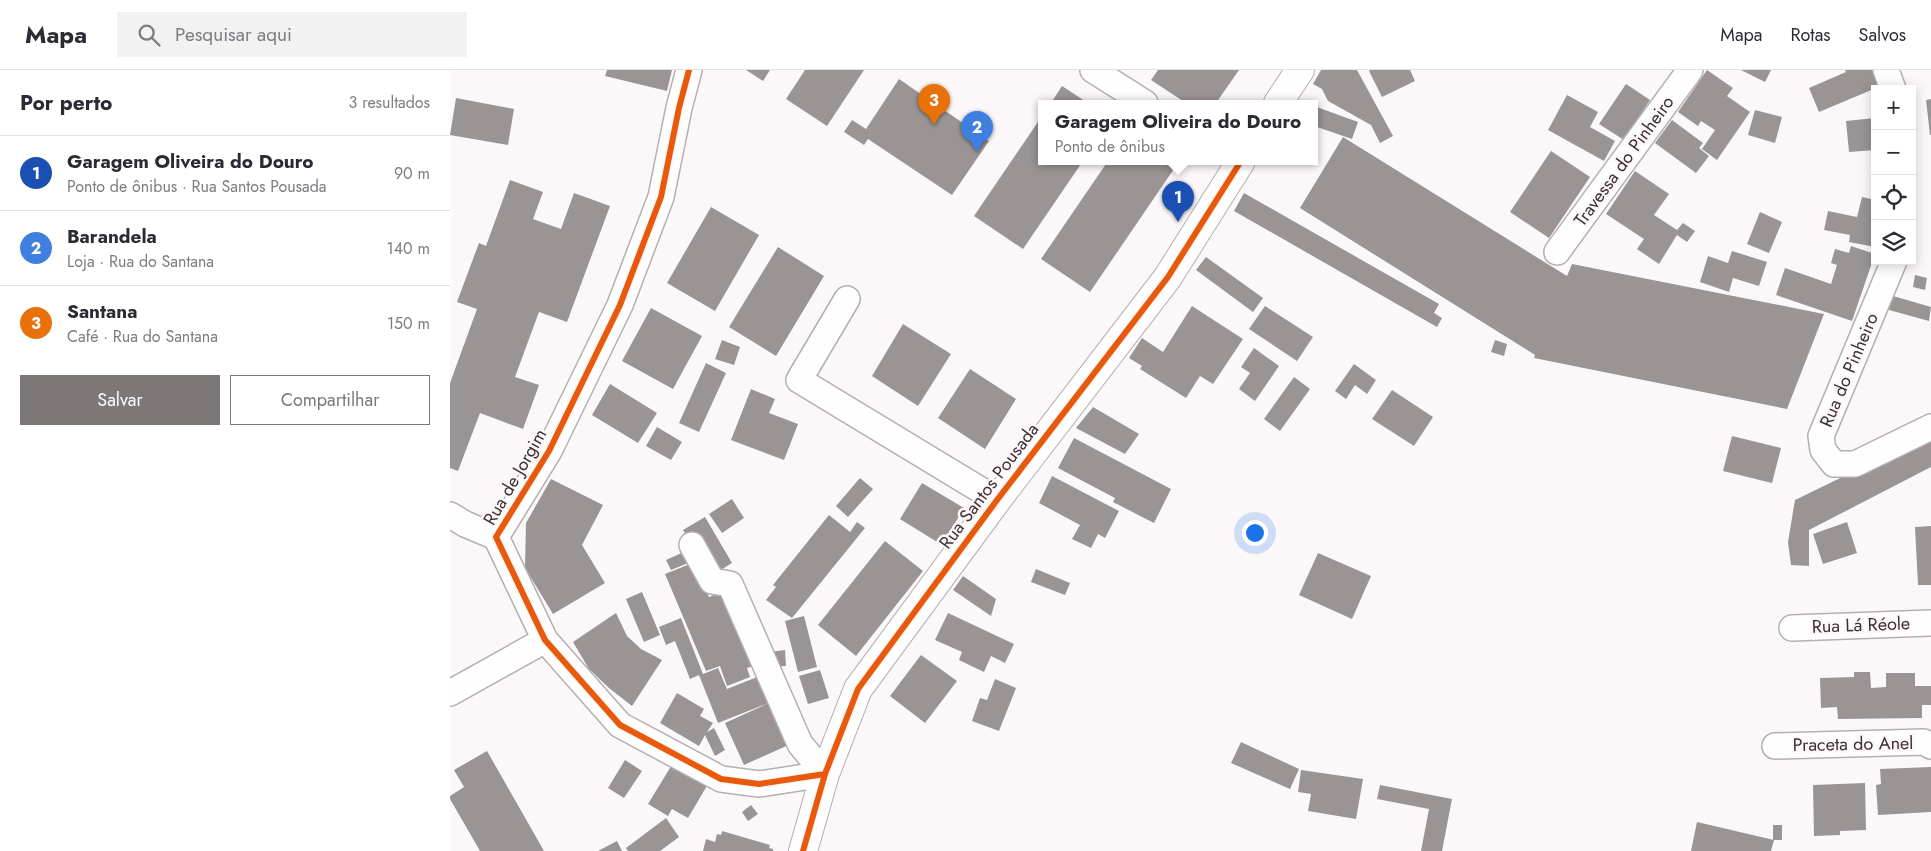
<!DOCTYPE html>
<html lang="pt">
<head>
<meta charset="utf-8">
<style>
	:root { --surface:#fff; --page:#f2f2f3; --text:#2b2b33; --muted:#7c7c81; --line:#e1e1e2; --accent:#7e7778 }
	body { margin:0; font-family:Jost,sans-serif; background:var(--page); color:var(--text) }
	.controls { position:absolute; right:15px; top:15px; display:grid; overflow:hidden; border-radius:0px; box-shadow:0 2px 12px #0003 }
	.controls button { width:45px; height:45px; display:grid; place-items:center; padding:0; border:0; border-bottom:1px solid var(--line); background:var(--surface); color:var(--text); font:25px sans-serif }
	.you { position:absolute; left:804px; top:462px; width:18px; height:18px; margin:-12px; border:4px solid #fff; border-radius:50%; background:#1a73e8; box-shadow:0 0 0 8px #1a73e833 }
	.badge { display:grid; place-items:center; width:32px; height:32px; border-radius:50%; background:var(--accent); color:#fff; font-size:16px; font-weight:700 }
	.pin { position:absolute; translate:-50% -41px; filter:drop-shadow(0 1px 2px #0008) }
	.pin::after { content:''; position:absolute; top:26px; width:18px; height:15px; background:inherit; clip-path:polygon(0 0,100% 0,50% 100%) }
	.popup { position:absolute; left:588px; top:30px; width:280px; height:65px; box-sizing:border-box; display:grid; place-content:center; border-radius:0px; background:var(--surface); filter:drop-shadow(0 1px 4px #0005); font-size:16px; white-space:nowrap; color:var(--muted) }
	.popup b { font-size:19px; color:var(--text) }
	.popup::after { content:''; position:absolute; left:50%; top:100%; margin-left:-10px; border:10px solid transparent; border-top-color:var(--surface) }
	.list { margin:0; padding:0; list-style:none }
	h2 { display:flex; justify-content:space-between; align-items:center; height:65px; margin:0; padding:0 20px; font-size:21px }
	h2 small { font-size:16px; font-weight:400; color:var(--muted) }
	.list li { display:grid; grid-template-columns:32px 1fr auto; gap:15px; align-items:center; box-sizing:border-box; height:75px; padding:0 20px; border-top:1px solid var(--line) }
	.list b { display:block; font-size:19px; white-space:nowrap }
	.list p { margin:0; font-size:16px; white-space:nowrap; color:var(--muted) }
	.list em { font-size:16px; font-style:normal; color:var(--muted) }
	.actions { display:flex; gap:10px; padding:15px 20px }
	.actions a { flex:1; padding:11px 0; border:1px solid var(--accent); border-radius:0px; text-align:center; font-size:18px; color:var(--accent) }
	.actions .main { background:var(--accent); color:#fff }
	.icon { flex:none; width:28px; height:28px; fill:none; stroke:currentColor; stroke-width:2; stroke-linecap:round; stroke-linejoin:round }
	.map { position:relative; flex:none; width:1481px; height:781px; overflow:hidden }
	header { display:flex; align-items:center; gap:30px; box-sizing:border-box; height:70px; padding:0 25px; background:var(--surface); border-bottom:1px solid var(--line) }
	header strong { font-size:24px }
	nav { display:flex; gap:28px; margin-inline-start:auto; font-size:18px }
	.search { width:350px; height:45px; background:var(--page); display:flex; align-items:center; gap:12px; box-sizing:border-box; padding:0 18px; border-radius:0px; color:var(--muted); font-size:19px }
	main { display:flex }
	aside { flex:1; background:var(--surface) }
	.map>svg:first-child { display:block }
	.building { fill:#9a9494 }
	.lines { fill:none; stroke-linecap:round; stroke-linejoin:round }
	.minor-casing { stroke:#b5afb0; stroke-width:28 }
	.tertiary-casing { stroke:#b5afb0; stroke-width:30 }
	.minor { stroke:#fffefe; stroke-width:25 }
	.tertiary { stroke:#fffefe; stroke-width:28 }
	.cycleway-casing { stroke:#fdf7f8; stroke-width:9 }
	.cycleway { stroke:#e8590c; stroke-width:6 }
	.labels { text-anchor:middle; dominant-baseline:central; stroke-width:5; stroke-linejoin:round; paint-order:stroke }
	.street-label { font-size:18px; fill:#3a3133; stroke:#fdf7f8 }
</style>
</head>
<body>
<header>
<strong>Mapa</strong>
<div class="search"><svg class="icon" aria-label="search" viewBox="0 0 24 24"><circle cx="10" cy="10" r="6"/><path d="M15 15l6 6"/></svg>Pesquisar aqui</div>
<nav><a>Mapa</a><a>Rotas</a><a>Salvos</a></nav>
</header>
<main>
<aside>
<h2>Por perto<small>3 resultados</small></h2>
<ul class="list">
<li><span class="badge" style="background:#1a4fb4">1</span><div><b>Garagem Oliveira do Douro</b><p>Ponto de ônibus · Rua Santos Pousada</p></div><em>90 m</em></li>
<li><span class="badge" style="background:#3f7fe0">2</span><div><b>Barandela</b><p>Loja · Rua do Santana</p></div><em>140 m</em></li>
<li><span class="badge" style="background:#e8710a">3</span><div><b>Santana</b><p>Café · Rua do Santana</p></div><em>150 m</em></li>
</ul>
<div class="actions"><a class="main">Salvar</a><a>Compartilhar</a></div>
</aside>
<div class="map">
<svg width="1481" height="781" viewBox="0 0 1481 781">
	<rect width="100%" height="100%" fill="#fcf8f9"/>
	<!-- building -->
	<path class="building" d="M157,0h65l-5,21 -62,-15z
		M296,0h24l-7,11z
		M355,0h59l-37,56 -41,-27z
		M708,0h81l-23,33h-30l-35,-23z
		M871,0h36l36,66 -13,7 -9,-18 -43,-24 -6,-12 -9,-5z
		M920,0h40l5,11 -33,16 -13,-26z
		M1257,0l26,18 -6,8 23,16 -33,48 -15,-11 13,-19 -14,-9 -3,5 -20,-14z
		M1291,0h30l-6,12z
		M1395,0h29l7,16 -62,26 -10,-24 37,-16z
		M449,9l90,62 -37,54 -84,-56 -4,6 -20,-13 8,-12 14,9z
		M1176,14l24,16 -26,40 -25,-16z
		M612,16l26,17h-37z
		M1117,25l31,17 -8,15 25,14 -11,20 -56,-31z
		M6,28l58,11 -6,36 -58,-10z
		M1481,29v36h-1l-4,-35z
		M864,36l44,16 -6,17 -38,-13z
		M1305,40l27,7 -7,26 -27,-8z
		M592,46v45h41l-60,88 -49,-33z
		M1425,48v32l-26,2 -3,-31z
		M1222,50l31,23 -4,5 10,8 -13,17 -41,-30z
		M893,67l224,139 5,-12 252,50 -37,95 -253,-51 1,-3 -235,-147z
		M1101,81l39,26 -41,61 -39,-26z
		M658,91h67l3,2 -88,129 -49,-33z
		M1185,101l34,23 -15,21 23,15 6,-7 12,8 -8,11 -10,-7 -18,29 -22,-15 7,-10 -38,-25z
		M60,110l33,12 -10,27 28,10 13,-36 36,13 -43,116 -28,-10 -24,65 24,8 -16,44 -43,-16 -22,58 -8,-3v-85l27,-74 -20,-7 22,-59 7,3z
		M794,123l195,111 -5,9 8,5 -5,9 -203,-116z
		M1412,127l13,3v47l-26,-5 1,-7 -26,-5 4,-19 29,6z
		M261,137l48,28 -44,76 -48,-28z
		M1310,142l22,10 -13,31 -22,-9z
		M1401,176l24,8 -23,67 -76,-26 9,-27 46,16 6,-19 -6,-2 4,-14 14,4z
		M328,177l46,29 -48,80 -47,-29z
		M1282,181l35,11 -8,24 -26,-8 -4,14 -29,-10 8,-26 20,7z
		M756,187l57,41 -10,14 -57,-42z
		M1465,205l12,3 -2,12 -12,-3z
		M1443,226l38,11 -2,14 -40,-11z
		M742,236l51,33 -30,45 -13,-8 -14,22 -46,-29 2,-3 -13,-8 13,-20 21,14z
		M815,236l48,31 -16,24 -48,-32z
		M201,238l51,28 -29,53 -51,-28z
		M453,254l48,30 -33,52 -46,-30z
		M272,270l18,7 -6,18 -19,-6z
		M1045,270l12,4 -3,12 -13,-4z
		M804,278l25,18 -24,35 -16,-12 11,-16 -9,-6z
		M256,293l20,10 -27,59 -20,-9z
		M904,294l22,16 -9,14 -12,-9 -9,14 -11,-8z
		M520,299l46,30 -31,50 -47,-31z
		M844,307l16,12 -30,42 -16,-12z
		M160,314l47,29 -19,30 -46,-28z
		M301,319l24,10 -6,14 29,11 -14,36 -53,-20z
		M942,320l41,27 -19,29 -42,-27z
		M643,337l46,27 -14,20 -49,-26z
		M207,357l25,15 -11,18 -25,-14z
		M1481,364v33l-122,63v36l-18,-1 -3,-23 7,-42z
		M1282,366l49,12 -9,35 -49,-12z
		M624,368l97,51 -17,34 -41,-21 2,-4 -57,-30z
		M602,406l67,35 -14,27 -7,-4 -7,14 -19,-9 8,-14 -41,-22z
		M410,408l13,11 -25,28 -12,-11z
		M101,409l52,26 -21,40 23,38 -52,31 -28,-46 1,-45z
		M472,413l42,25 -22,37 -42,-26z
		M282,429l12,19 -22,15 -13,-19z
		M379,445l21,17 7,-10 8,6 -73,90 -26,-18 10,-13 -3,-2z
		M255,447l27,46 -13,8 -28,-28 -8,-13z
		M1397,452l10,31 -34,11 -10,-30z
		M1481,456v59h-13l-3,-58z
		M435,471l38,30 -67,85 -38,-31z
		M238,480l5,11 -22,9 -5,-10z
		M868,483l53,23 -19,43 -53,-24z
		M245,492l14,35 21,-8 29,75 -12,4 3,9 -23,9 -7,-20 -14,5 -41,-97z
		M586,499l34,14 -5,12 -34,-13z
		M513,506l33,23 -5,17 -38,-26z
		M192,522l18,43 -16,7 -18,-43z
		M166,543l11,23 14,13 21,11 -30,46 -23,-18 -20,-19 -16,-27z
		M498,543l66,31 -9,19 -14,-7 -7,16 -25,-12 3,-8 -27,-12z
		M354,546l13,51 -19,5 -13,-51z
		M231,548l22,56 15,-6 9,21 40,-16 28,69 -51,23 -19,-42 46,-21 -53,21 -19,-48 -9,4 -15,-38 -9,4 -7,-18z
		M335,580l1,16 -15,1 -1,-15z
		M471,585l36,26 -32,42 -35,-27z
		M370,600l9,28 -21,6 -9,-28z
		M1404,602h16l1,16 15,-1v-14h29v13h16v19h-9v13l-84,1 -1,-12 -16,1 -1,-30 34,-1z
		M545,609l21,9 -17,43 -27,-10 8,-23 7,2z
		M227,623l27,16 -4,7 13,7 -6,9 7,-4 11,22 -10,6 -10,-21 -6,11 -39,-23z
		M791,672l58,27 -9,20 -59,-26z
		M37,681l57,100h-64l-30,-52v-3l14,-9 -10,-17z
		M175,690l17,11 -18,27 -16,-10z
		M223,693l35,21 -20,34 -16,-9 -4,7 -20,-12z
		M1481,697v45l-53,3 -2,-30 5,-1 -1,-15z
		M851,700l62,9 -7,40 -48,-8 3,-17 -13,-2z
		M1415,713l1,47 -26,1v4l-26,1 -1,-51z
		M930,715l72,14 -10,52h-21l8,-42 -52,-10z
		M301,735l7,9 -10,7 -6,-9z
		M216,748l13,19 -19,14h-32l-2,-3z
		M1247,752l77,18 -3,11h-80z
		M1323,755h9v15h-9z
		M272,761l48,14 -1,3 4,1v2h-70l3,-12 9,3 2,-8 4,1z
		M167,771l5,10h-24z"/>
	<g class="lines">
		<!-- minor casing -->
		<g class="minor-casing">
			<path id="minor" d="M239,0l-10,38 -18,89 -41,108 -71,146 -53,86 49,103 75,85 101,54 38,5 66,-10
				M643,0l52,33
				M1436,0l7,19
				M1107,182l133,-182
				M1444,191l-73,175 2,14 11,14h21l76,-37
				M397,229l-48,81 198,120
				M0,445l15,9 31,13
				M242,475l20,36 18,3 70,160 25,30
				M1342,558l139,-5
				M0,623l95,-53
				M1325,676l149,-4 7,4"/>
		</g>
		<!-- tertiary casing -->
		<g class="tertiary-casing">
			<path id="tertiary" d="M828,33l22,-33
				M353,781l22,-77 33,-85 139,-189 171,-223 73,-116"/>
		</g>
		<!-- minor -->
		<use href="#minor" class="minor"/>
		<!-- tertiary -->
		<use href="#tertiary" class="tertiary"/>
		<!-- cycleway casing -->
		<g class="cycleway-casing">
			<path id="cycleway" d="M239,0l-10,38 -18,89 -41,108 -71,146 -53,86 49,103 75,85 101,54 38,5 66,-10
				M353,781l22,-77 33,-85 139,-189 171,-223 73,-116"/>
		</g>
		<!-- cycleway -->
		<use href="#cycleway" class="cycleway"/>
	</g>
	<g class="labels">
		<!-- street labels -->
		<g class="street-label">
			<text transform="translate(1174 91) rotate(-54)">Travessa do Pinheiro</text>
			<text transform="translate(1399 300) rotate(-67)">Rua do Pinheiro</text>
			<text transform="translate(65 407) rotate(-60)">Rua de Jorgim</text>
			<text transform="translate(539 416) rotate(-53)">Rua Santos Pousada</text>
			<text transform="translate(1411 555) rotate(-2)">Rua Lá Réole</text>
			<text transform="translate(1403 674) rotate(-1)">Praceta do Anel</text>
		</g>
	</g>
</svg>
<div class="controls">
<button>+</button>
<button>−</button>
<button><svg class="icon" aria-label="locate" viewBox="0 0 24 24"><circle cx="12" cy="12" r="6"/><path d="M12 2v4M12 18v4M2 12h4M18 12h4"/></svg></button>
<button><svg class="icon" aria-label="layers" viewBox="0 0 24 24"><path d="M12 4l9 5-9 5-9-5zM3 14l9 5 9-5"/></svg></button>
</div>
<div class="you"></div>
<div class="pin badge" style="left:728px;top:152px;background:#1a4fb4">1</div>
<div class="popup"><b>Garagem Oliveira do Douro</b>Ponto de ônibus</div>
<div class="pin badge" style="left:527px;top:82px;background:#3f7fe0">2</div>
<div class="pin badge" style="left:484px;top:55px;background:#e8710a">3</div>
</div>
</main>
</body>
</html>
